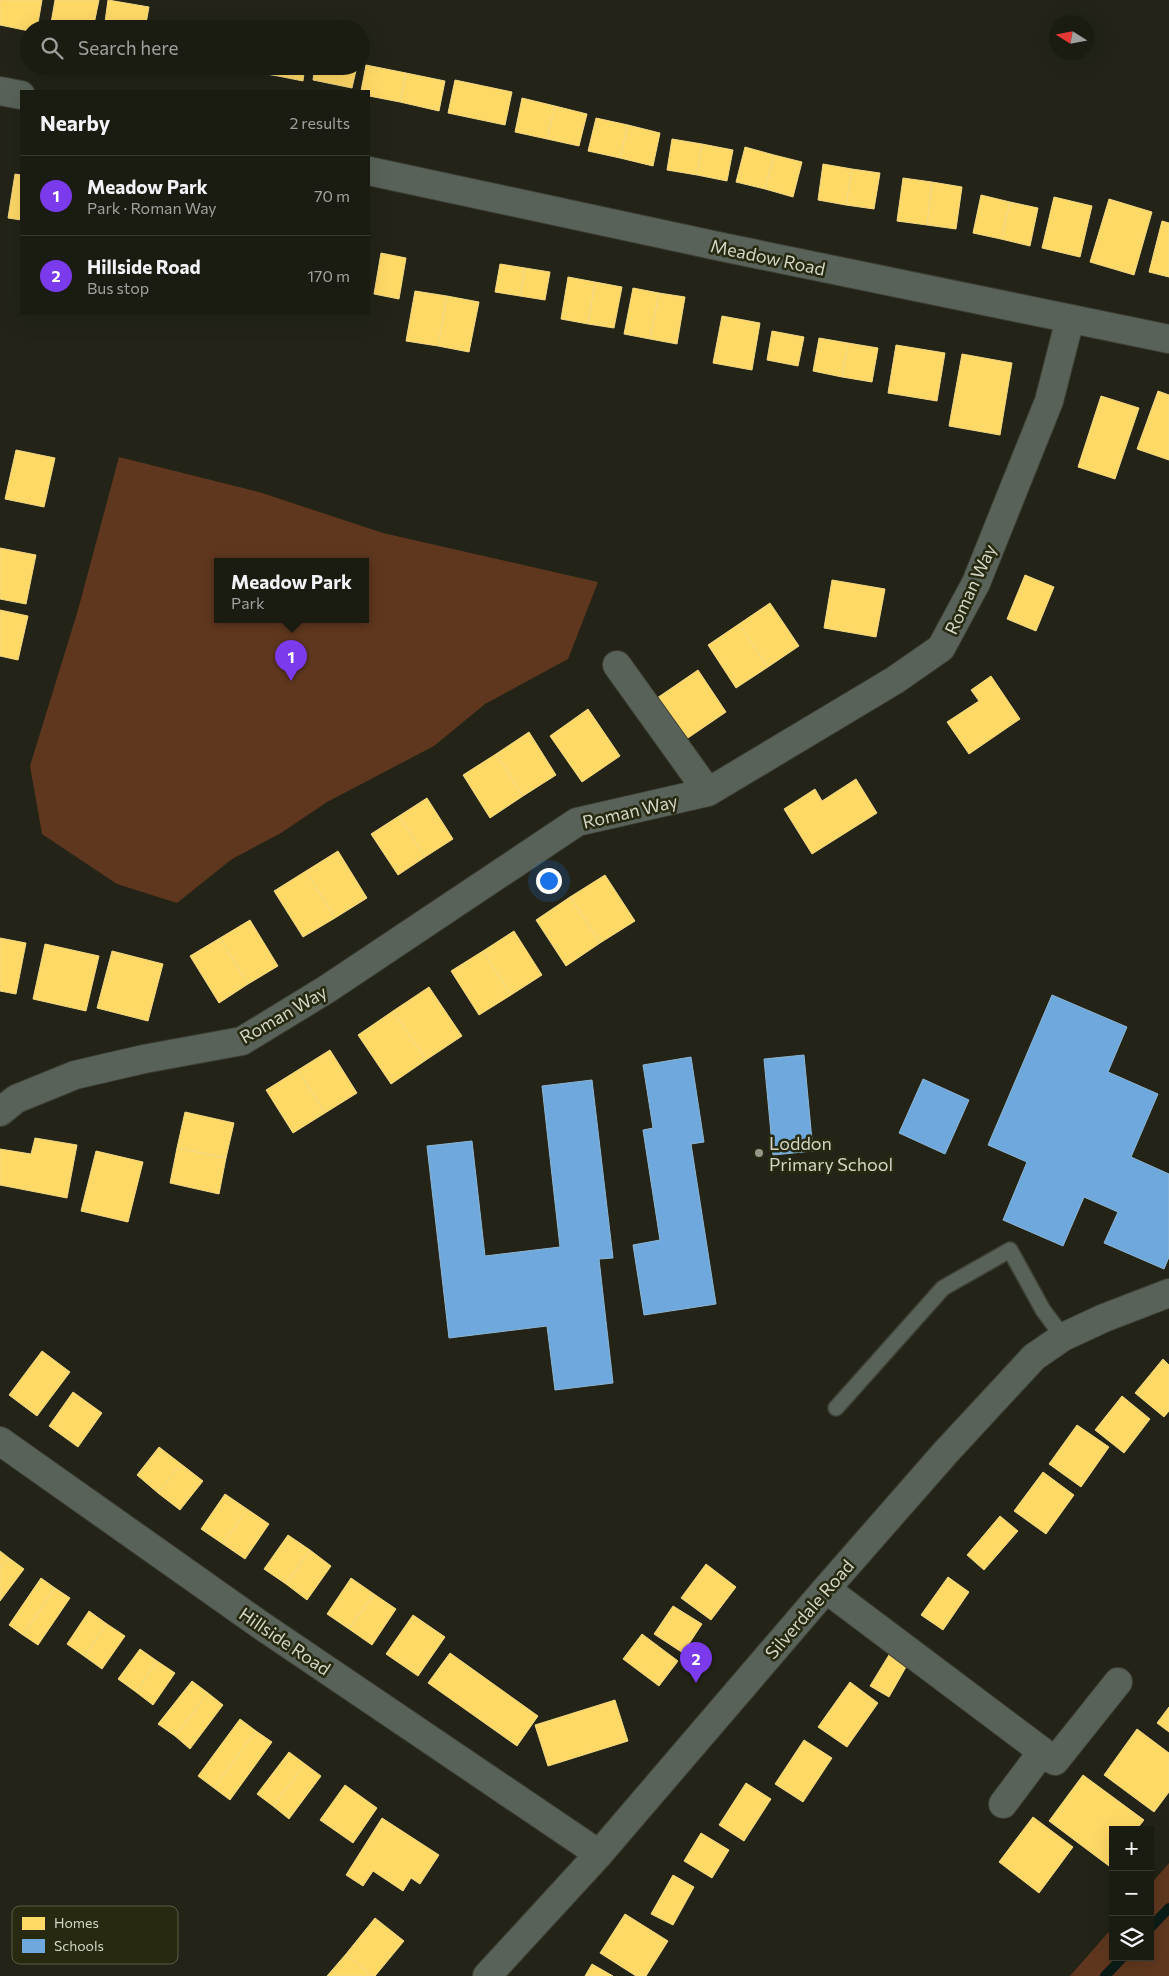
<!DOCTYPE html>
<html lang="en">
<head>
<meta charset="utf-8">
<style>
	:root { --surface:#1a1b11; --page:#27281f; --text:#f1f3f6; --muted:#9fa19f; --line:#383931; --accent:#7c3aed }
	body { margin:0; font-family:Commissioner,sans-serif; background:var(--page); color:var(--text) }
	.controls { position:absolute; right:15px; bottom:15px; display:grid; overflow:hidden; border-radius:0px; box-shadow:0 5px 20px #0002 }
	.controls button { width:45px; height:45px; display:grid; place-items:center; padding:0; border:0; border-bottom:1px solid var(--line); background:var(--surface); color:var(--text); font:25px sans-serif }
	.compass { position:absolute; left:1049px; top:15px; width:45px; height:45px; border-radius:50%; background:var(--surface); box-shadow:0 5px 20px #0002; rotate:281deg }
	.you { position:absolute; left:548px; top:880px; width:18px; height:18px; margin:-12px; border:4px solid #fff; border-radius:50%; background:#1a73e8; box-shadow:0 0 0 8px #1a73e833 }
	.badge { display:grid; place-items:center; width:32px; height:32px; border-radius:50%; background:var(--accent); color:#fff; font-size:16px; font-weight:700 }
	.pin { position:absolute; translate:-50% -41px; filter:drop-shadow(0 1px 2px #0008) }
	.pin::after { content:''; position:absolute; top:26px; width:18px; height:15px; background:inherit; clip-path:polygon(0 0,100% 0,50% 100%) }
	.popup { position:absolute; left:214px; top:558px; width:155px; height:65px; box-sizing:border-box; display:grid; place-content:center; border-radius:0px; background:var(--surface); filter:drop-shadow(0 1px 4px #0005); font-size:16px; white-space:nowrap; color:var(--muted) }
	.popup b { font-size:19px; color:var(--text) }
	.popup::after { content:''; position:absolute; left:50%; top:100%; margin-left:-10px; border:10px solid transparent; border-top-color:var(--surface) }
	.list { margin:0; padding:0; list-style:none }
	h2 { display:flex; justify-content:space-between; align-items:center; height:65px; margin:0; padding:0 20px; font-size:21px }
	h2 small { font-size:16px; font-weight:400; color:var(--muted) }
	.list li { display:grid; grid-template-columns:32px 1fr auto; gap:15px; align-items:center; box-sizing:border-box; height:80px; padding:0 20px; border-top:1px solid var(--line) }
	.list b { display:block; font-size:19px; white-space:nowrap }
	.list p { margin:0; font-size:16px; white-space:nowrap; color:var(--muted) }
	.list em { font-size:16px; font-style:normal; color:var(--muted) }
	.icon { flex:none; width:28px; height:28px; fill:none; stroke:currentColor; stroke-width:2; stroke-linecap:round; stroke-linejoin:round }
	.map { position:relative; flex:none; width:1169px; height:1976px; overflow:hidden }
	.search { position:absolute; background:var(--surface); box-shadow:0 5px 20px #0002; left:20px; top:20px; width:350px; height:55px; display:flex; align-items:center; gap:12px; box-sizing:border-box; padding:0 18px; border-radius:28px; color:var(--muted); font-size:19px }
	.panel { position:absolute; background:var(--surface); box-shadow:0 5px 20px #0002; left:20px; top:90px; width:350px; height:225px; border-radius:0px }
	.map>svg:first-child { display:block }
	.green { fill:#5f371e; fill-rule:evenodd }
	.homes { fill:#ffd966; stroke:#f2d883 }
	.schools { fill:#6fa8dc; stroke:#8db6d5 }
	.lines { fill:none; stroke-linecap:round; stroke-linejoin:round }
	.stream { stroke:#0b1c17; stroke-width:10 }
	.lane-casing { stroke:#3e3f34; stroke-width:18 }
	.street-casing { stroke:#3e3f34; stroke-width:30 }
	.lane { stroke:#596258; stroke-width:15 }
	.street { stroke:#596258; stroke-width:28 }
	.poi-dot { fill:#959789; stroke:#272a11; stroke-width:2 }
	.labels { text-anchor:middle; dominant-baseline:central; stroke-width:5; stroke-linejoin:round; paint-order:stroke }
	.street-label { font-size:18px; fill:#d3d5c6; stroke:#272a11 }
	.poi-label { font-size:18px; fill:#d3d5c6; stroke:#272a11; text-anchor:start }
	.key { fill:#272a11; stroke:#5b5d47; stroke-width:1 }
	.key-label { font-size:14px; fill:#d3d5c6 }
</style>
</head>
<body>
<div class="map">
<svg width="1169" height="1976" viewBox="0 0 1169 1976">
	<rect width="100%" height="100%" fill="#232417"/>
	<!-- green -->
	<path class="green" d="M119,457l140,35 124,41 215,49 -30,77 -83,45 -51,42 -107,56 -46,31 -49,26 -55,44 -60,-19 -75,-50 -12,-68 48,-156zM217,562h148v58h-148z
		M1169,1863v113h-99l43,-49v30h37v-72z"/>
	<!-- homes -->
	<path class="homes" d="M0,0h42l-5,29h-8v2l-29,-6z
		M55,0h44l-6,29h-43z
		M108,0l41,7 -4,22h-41z
		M366,65l40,8 -6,29 -31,-6v-5h-8z
		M255,66h25l-2,10 -24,-4z
		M280,66h25l-2,15 -25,-5z
		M315,66h42l-5,22 -39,-8z
		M406,73l39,8 -6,30 -39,-9z
		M455,80l57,12 -7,33 -57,-12z
		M522,98l33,8 -8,33 -32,-7z
		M555,106l32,8 -8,32 -32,-7z
		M596,118l32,7 -8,33 -32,-7z
		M628,125l32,8 -7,33 -33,-8z
		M672,139l30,5 -5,31 -30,-5z
		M702,144l31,6 -6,31 -30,-6z
		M745,147l29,8 -9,34 -29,-7z
		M774,155l28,7 -9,35 -28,-8z
		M823,164l29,5 -6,36 -28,-5z
		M852,169l28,4 -6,36 -28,-4z
		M15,174l6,1v45l-13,-2z
		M903,178l29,4 -5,43 -30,-4z
		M932,182l30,5 -6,42 -29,-4z
		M981,195l29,7 -9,37 -28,-6z
		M1054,197l38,9 -12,51 -38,-9z
		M1109,199l43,13 -18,63 -44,-13z
		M1010,202l28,6 -8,38 -29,-7z
		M1162,221l7,2v54l-20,-5z
		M381,253l25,5 -7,41 -25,-5z
		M500,264l25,4 -5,28 -25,-4z
		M525,268l25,4 -5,28 -25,-4z
		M568,277l27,5 -7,42 -27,-5z
		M595,282l27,5 -8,41 -26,-4z
		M633,288l26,5 -9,46 -26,-5z
		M415,291l32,5 -9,50 -32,-5z
		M659,293l26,4 -8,47 -27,-5z
		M447,296l32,6 -10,50 -31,-6z
		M722,316l38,7 -8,47 -39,-7z
		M772,331l32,6 -6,29 -31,-6z
		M819,338l29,5 -6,34 -29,-6z
		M848,343l30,5 -6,34 -30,-5z
		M896,345l49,8 -8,48 -49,-8z
		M962,354l50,9 -12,72 -51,-9z
		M1158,391l11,4v65l-32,-11z
		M1101,396l38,12 -24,71 -37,-12z
		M16,450l39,8 -11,49 -39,-8z
		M0,548l36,7 -10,49 -26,-5z
		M1025,575l29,12 -18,44 -29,-12z
		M832,580l53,9 -9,48 -52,-9z
		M770,603l29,43 -31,21 -29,-43z
		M0,610l28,6 -10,44 -18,-4z
		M739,624l29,43 -32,21 -28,-43z
		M698,670l28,42 -41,28 -28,-42z
		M991,676l29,43 -51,35 -22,-32 32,-21 -8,-11z
		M588,709l32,47 -38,26 -32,-46z
		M529,732l27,43 -33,21 -27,-42z
		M496,754l27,42 -33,22 -27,-43z
		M856,779l21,34 -65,41 -28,-45 31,-20 7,12z
		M427,798l26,41 -28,18 -26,-41z
		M399,816l26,41 -27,18 -27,-41z
		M338,851l29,47 -32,20 -29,-47z
		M306,871l29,47 -32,19 -29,-46z
		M605,875l30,46 -35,22 -30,-46z
		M570,897l30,46 -34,23 -30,-46z
		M250,920l28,46 -30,18 -28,-46z
		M514,931l28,44 -31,20 -28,-44z
		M0,938l26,5 -10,51 -16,-3z
		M220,938l28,46 -29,19 -29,-47z
		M45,944l54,12 -13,55 -53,-12z
		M112,951l51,13 -15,57 -51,-13z
		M483,951l28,44 -32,20 -28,-44z
		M429,987l33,49 -36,24 -33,-49z
		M393,1011l33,49 -35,24 -33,-49z
		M330,1050l27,43 -32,20 -27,-43z
		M298,1070l27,43 -32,20 -27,-43z
		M185,1112l49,11 -8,35 -49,-10z
		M35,1138l42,7 -10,53 -67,-13v-36l31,5z
		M177,1148l49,10 -7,36 -49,-11z
		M96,1151l47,11 -15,60 -47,-11z
		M42,1351l28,21 -33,44 -28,-21z
		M1163,1359l6,6v46l-5,6 -29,-24z
		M73,1392l29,21 -24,34 -29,-21z
		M1122,1396l28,23 -26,34 -29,-23z
		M1077,1425l32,22 -28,40 -32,-23z
		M159,1447l22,17 -23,29 -21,-18z
		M181,1464l22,17 -23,29 -22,-17z
		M1043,1472l31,23 -28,39 -32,-23z
		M225,1494l22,15 -24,35 -22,-15z
		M247,1509l22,15 -24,35 -22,-15z
		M1000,1516l18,15 -34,39 -17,-15z
		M288,1535l22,15 -24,34 -22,-15z
		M310,1550l21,16 -24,34 -21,-16z
		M0,1551l9,7 -9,11z
		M9,1558l15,11 -24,32v-32z
		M706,1564l30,23 -25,33 -30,-22z
		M948,1577l21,15 -26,38 -22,-15z
		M41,1578l14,10 -32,47 -14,-10z
		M351,1578l23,16 -25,35 -22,-15z
		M55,1588l15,10 -32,47 -15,-10z
		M374,1594l22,15 -24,36 -23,-16z
		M673,1606l29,18 -19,29 -29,-19z
		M89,1611l18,13 -23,32 -17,-12z
		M413,1615l32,22 -27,39 -32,-22z
		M107,1624l18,12 -23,33 -18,-13z
		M642,1634l36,27 -19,25 -36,-27z
		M140,1649l17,12 -21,31 -18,-13z
		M892,1650l18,10 -21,37 -19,-11z
		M450,1653l88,63 -21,30 -89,-63z
		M157,1661l18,12 -22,32 -17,-13z
		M192,1681l16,12 -33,43 -17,-12z
		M850,1682l28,21 -31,44 -29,-20z
		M208,1693l15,12 -33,44 -15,-13z
		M615,1700l13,41 -80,25 -13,-41z
		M1169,1707v25l-12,-9z
		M240,1719l16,12 -42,57 -16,-12z
		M1137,1729l32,24v39l-15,20 -50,-37z
		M256,1731l16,11 -42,58 -16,-12z
		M804,1740l28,18 -29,44 -28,-18z
		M289,1752l16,12 -32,42 -16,-12z
		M305,1764l16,12 -32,43 -16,-13z
		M1083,1775l61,45 -8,10h-23v31l-4,5 -60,-45z
		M746,1783l25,16 -27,42 -25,-16z
		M345,1785l32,23 -24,35 -33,-23z
		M1033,1817l40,30 -34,46 -40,-31z
		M382,1818l57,37 -19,29 -9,-6 -8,13 -30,-20 -10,15 -17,-11z
		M701,1833l28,17 -17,28 -28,-17z
		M673,1875l21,12 -21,38 -22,-11z
		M625,1914l43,27 -22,35h-10l-36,-23z
		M375,1918l29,23 -29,35h-3l-26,-22z
		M346,1954l26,22h-45z
		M592,1964l21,12h-28z"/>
	<!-- schools -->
	<path class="schools" d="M1052,995l75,32 -19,45 50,22 -27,63 38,17v83l-5,12 -60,-26 14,-31 -34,-15 -21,49 -60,-26 24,-58 -39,-17z
		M804,1055l9,96 -40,4 -9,-96z
		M691,1057l13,85 -13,2 25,160 -72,11 -11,-70 27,-5 -17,-110 10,-2 -10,-63z
		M923,1079l46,21 -24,54 -46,-21z
		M592,1080l21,178 -14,1 14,124 -58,7 -8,-64 -98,12 -22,-192 45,-5 13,115 75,-9 -18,-161z"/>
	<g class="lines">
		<!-- stream -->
		<path class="stream" d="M1150,1928l19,-20
			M1105,1976l18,-19"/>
		<!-- lane casing -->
		<g class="lane-casing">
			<path id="lane" d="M836,1408l107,-120 67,-38 33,60 20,27"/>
		</g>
		<!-- street casing -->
		<g class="street-casing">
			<path id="street" d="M0,91l21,4
				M369,171l353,76 447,92
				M617,665l91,127
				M0,1112l16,-13 59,-24 69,-16 98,-18 85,-52 250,-167 131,-30 187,-112 46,-32 35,-65 73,-182 21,-82
				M0,1441l262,185 337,228
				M826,1589l229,172 63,-79
				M1003,1804l39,-52
				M487,1976l112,-122 227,-265 120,-137 88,-95 29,-20 41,-19 65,-25"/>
		</g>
		<!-- lane -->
		<use href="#lane" class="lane"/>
		<!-- street -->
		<use href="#street" class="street"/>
	</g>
	<!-- markers -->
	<circle class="poi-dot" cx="759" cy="1153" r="5"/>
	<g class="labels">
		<!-- street labels -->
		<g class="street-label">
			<text transform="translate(768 257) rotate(12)">Meadow Road</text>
			<text transform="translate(970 589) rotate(-65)">Roman Way</text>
			<text transform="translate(630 811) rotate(-13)">Roman Way</text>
			<text transform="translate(283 1014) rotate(-30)">Roman Way</text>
			<text transform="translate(809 1609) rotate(-49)">Silverdale Road</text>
			<text transform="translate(285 1641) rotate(34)">Hillside Road</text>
		</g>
		<!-- poi labels -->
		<g class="poi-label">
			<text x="769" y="1143">Loddon<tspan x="769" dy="21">Primary School</tspan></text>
		</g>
	</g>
	<!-- legend -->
	<rect x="12" y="1906" width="166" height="58" rx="8" class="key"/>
	<rect x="22" y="1917" width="23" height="13" fill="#ffd966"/>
	<rect x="22" y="1939" width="23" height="14" fill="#6fa8dc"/>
	<g class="key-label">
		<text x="54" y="1928">Homes</text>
		<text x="54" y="1951">Schools</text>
	</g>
</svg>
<div class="controls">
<button>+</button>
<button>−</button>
<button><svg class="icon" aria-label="layers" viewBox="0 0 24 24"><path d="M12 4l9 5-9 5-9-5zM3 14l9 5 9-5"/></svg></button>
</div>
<svg class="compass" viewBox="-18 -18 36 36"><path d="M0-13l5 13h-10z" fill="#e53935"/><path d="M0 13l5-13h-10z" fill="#9fa19f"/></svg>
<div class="you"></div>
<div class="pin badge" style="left:291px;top:681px">1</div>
<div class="popup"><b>Meadow Park</b>Park</div>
<div class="pin badge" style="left:696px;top:1683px">2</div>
<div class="search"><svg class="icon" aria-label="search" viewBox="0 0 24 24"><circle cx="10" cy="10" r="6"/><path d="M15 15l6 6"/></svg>Search here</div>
<section class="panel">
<h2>Nearby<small>2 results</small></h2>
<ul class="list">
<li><span class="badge">1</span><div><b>Meadow Park</b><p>Park · Roman Way</p></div><em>70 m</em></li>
<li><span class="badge">2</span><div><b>Hillside Road</b><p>Bus stop</p></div><em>170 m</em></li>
</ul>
</section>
</div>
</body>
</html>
